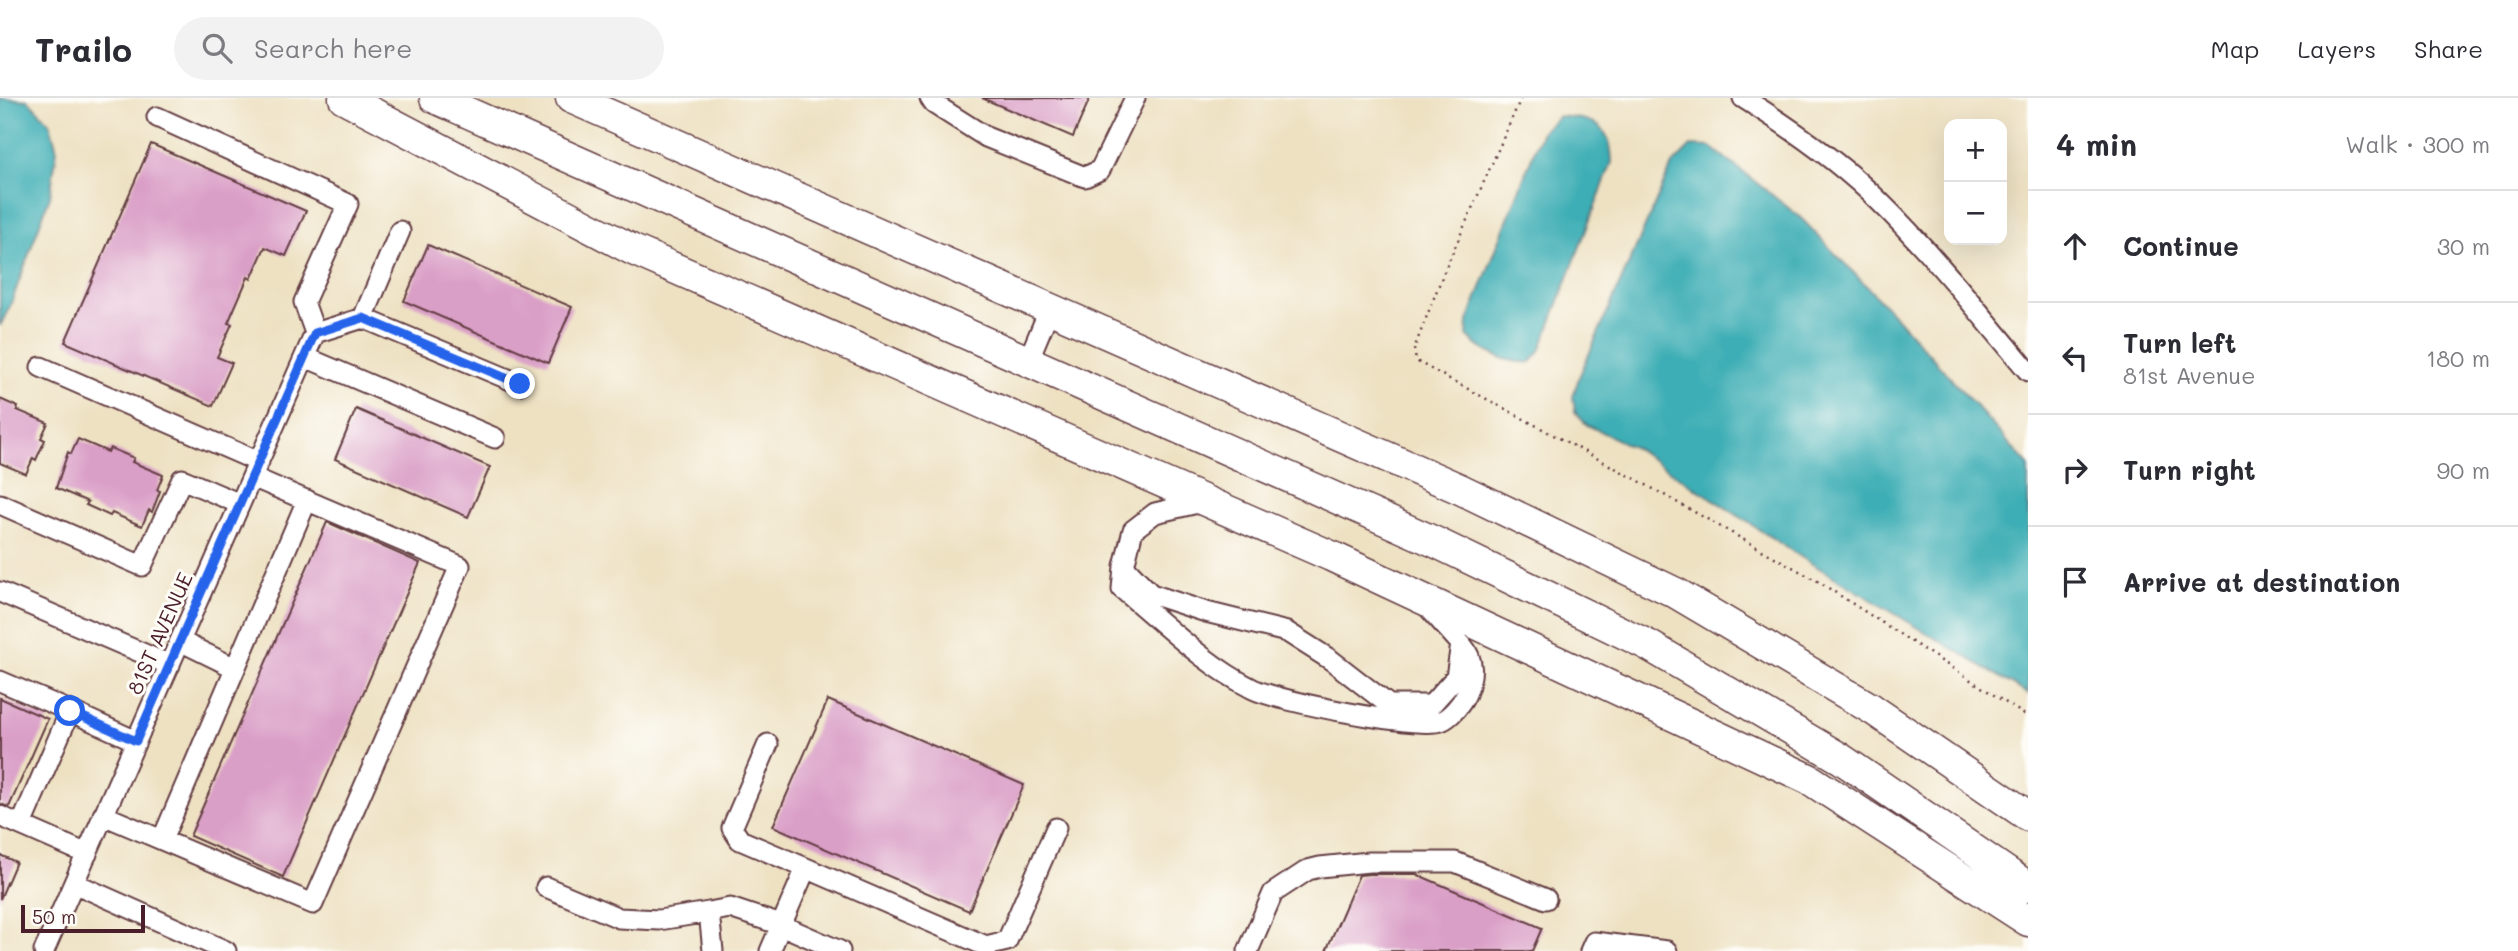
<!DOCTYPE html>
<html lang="en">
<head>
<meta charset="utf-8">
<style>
	:root { --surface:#fff; --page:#f2f2f3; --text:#2b2b33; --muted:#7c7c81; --line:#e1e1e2 }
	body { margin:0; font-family:Mali,sans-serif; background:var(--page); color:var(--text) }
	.controls { position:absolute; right:21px; top:21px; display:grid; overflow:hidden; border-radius:14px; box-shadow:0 7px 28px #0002 }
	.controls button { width:63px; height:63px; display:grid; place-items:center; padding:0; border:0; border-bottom:2px solid var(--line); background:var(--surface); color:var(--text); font:35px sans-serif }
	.scale { position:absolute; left:21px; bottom:18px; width:124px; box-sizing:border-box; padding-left:7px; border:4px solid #4a1f2b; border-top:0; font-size:19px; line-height:24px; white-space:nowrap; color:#4a1f2b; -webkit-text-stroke:5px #fdfcf7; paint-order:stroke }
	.stop { position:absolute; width:21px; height:21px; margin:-16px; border:5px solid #2563eb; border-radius:50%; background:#fff }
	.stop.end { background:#2563eb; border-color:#fff; box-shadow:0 2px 7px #0008 }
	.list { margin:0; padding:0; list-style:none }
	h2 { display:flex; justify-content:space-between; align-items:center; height:91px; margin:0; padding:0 28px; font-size:30px }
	h2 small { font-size:23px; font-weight:400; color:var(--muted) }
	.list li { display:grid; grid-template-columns:46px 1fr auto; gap:21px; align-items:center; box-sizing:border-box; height:112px; padding:0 28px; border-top:2px solid var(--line) }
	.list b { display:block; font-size:26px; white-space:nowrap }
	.list p { margin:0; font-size:23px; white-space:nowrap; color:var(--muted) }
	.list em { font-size:23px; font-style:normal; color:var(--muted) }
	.icon { flex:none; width:38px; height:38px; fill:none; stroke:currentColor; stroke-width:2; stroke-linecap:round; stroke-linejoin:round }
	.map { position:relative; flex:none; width:2028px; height:853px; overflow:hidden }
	header { display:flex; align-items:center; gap:42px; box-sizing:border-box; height:98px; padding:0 35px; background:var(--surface); border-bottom:2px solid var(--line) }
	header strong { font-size:33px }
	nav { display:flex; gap:38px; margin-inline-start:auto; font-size:24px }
	.search { width:490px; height:63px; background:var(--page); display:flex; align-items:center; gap:18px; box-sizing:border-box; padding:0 24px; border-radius:38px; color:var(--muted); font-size:26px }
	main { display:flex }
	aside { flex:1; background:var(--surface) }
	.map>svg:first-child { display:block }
	.water { fill:#3caeb5; stroke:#436670; stroke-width:2 }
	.building { fill:#da9fc7 }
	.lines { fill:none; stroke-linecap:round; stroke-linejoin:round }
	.minor-casing { stroke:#633c42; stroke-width:23 }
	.highway-casing { stroke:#633c42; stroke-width:33 }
	.path { stroke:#633c42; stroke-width:2.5; stroke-dasharray:2 5; stroke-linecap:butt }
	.minor { stroke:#fff; stroke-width:19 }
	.highway { stroke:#fff; stroke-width:30 }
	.route { stroke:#2563eb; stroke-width:9 }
	.labels { text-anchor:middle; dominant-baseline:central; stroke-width:6; stroke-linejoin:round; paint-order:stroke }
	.street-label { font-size:21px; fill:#4a1f2b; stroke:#fdfcf7 }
</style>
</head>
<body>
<header>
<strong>Trailo</strong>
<div class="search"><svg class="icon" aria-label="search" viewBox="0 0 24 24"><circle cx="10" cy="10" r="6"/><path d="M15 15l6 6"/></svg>Search here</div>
<nav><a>Map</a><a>Layers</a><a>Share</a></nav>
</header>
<main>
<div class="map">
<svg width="2028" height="853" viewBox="0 0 2028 853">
	<rect width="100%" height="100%" fill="#fdfcf7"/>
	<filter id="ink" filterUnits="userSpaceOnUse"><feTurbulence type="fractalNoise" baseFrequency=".0143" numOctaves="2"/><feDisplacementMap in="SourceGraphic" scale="14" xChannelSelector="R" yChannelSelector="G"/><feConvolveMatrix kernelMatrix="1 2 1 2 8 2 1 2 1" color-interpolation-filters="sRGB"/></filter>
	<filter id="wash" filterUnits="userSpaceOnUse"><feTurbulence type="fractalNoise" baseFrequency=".00686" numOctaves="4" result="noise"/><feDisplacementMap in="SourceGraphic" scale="28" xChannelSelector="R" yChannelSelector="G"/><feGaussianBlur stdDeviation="1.57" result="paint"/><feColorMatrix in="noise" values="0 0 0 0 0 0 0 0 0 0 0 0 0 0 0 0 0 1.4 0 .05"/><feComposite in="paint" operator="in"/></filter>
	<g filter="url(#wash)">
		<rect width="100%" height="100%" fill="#eee1c2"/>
		<!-- water -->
		<path class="water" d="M0,0l28,2 22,23 7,27 -7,46 -40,110 -10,20z
			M1559,18c35,3 52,8 53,46l-72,189 -9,11c-22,2 -50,-10 -64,-26l1,-15 74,-190z
			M1691,48l20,1 89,70 97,101 131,147v229l-224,-135 -169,-111 -48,-23 -12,-13 -2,-15 6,-20 93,-212z"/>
		<g id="blocks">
			<!-- building -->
			<path class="building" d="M982,0h108l-17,39z
				M151,46l155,67 -20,45 -21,-9 -14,32 -3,-2 -20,46 4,1 -15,33 15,6 -19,43 -148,-64z
				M428,147l144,62 -24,56 -144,-62z
				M0,301l18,8 -1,3 31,13 -7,15 4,2 -9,20 -3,-2 -7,16 -26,-11z
				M356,311l134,58 -22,50 -133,-58z
				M78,341l30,13 2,-4 24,10 -2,4 31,13 -6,15 3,1 -8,21 -3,-2 -7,16 -30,-13 -2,3 -24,-11 2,-3 -32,-14 12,-36 3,2z
				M327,424l93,41 -137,314 -93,-41z
				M0,600l48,21 -39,88 -9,-3z
				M828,602l196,85 -55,126 -196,-85z
				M0,757l16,7 -16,37z
				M1370,776h46l126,54 -10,23h-206l33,-76z"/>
		</g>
	</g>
	<g filter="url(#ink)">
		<use href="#blocks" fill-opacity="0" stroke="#633c42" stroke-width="2"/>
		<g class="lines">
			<!-- minor casing -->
			<g class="minor-casing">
				<path id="minor" d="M930,0l4,6 52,33 99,40 15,-7 35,-72
					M1743,0c48,30 97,64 137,104 53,52 100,112 148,169
					M157,19l191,87 -44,98 11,31
					M363,220l37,-87
					M315,235l48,-15 157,66
					M305,259l190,81
					M1027,265l23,-55
					M41,269l218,95
					M1206,403l-51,12 -22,17 -9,36 27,28 55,18 81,20 44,28 58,45h42l25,-28 5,-33 -34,-38
					M0,406l142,62 40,-87 58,25
					M1124,468l-2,23c41,34 83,76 131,100 24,12 165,40 188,32 10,-4 21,-18 25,-27 7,-18 9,-34 -4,-49
					M0,494l170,73
					M180,543l55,27
					M0,583l70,30
					M768,646l-36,84 8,12 66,28 -36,83
					M103,717l210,89 147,-338 -208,-89
					M0,718l87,38
					M21,727l49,-114 66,30
					M162,742l145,-340
					M806,770l180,78 21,-5 49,-113
					M74,785l152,68
					M546,789l73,31 40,2 50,-8
					M44,853l271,-618
					M713,853l-4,-39 21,-4 51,17 59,26
					M1248,853l25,-58 35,-23 12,-3 49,-5h86l91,37
					M1590,853l4,-9 73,9"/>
			</g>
			<!-- highway casing -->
			<g class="highway-casing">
				<path id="highway" d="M344,0l289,152 698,306 478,223 219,142
					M435,0l1000,444 213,103 192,113 188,129
					M571,0l889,391 216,104 196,116 156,107"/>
			</g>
			<!-- path -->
			<path class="path" d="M1521,0l-77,174 -30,77 2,12 225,121 178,100 209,135"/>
			<!-- minor -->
			<use href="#minor" class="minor"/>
			<!-- highway -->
			<use href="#highway" class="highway"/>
		</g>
	</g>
	<g class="lines" filter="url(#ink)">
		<!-- route -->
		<path class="route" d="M70,613l66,30 179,-408 48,-15 157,66"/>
	</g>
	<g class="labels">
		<!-- street labels -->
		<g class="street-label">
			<text transform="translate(159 535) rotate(-66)">81ST AVENUE</text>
		</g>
	</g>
</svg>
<div class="controls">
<button>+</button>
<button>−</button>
</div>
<div class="scale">50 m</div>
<div class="stop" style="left:70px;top:613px"></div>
<div class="stop end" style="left:520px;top:286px"></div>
</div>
<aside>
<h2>4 min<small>Walk · 300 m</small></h2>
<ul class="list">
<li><svg class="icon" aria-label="ahead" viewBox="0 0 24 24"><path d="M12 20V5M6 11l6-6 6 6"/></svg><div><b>Continue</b></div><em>30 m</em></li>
<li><svg class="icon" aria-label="left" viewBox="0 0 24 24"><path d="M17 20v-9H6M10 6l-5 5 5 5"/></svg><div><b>Turn left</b><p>81st Avenue</p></div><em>180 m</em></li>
<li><svg class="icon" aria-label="right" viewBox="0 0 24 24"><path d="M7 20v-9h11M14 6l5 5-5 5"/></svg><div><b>Turn right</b></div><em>90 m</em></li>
<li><svg class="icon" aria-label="arrive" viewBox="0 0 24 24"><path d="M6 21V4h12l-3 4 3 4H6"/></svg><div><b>Arrive at destination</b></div></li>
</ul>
</aside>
</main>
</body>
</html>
